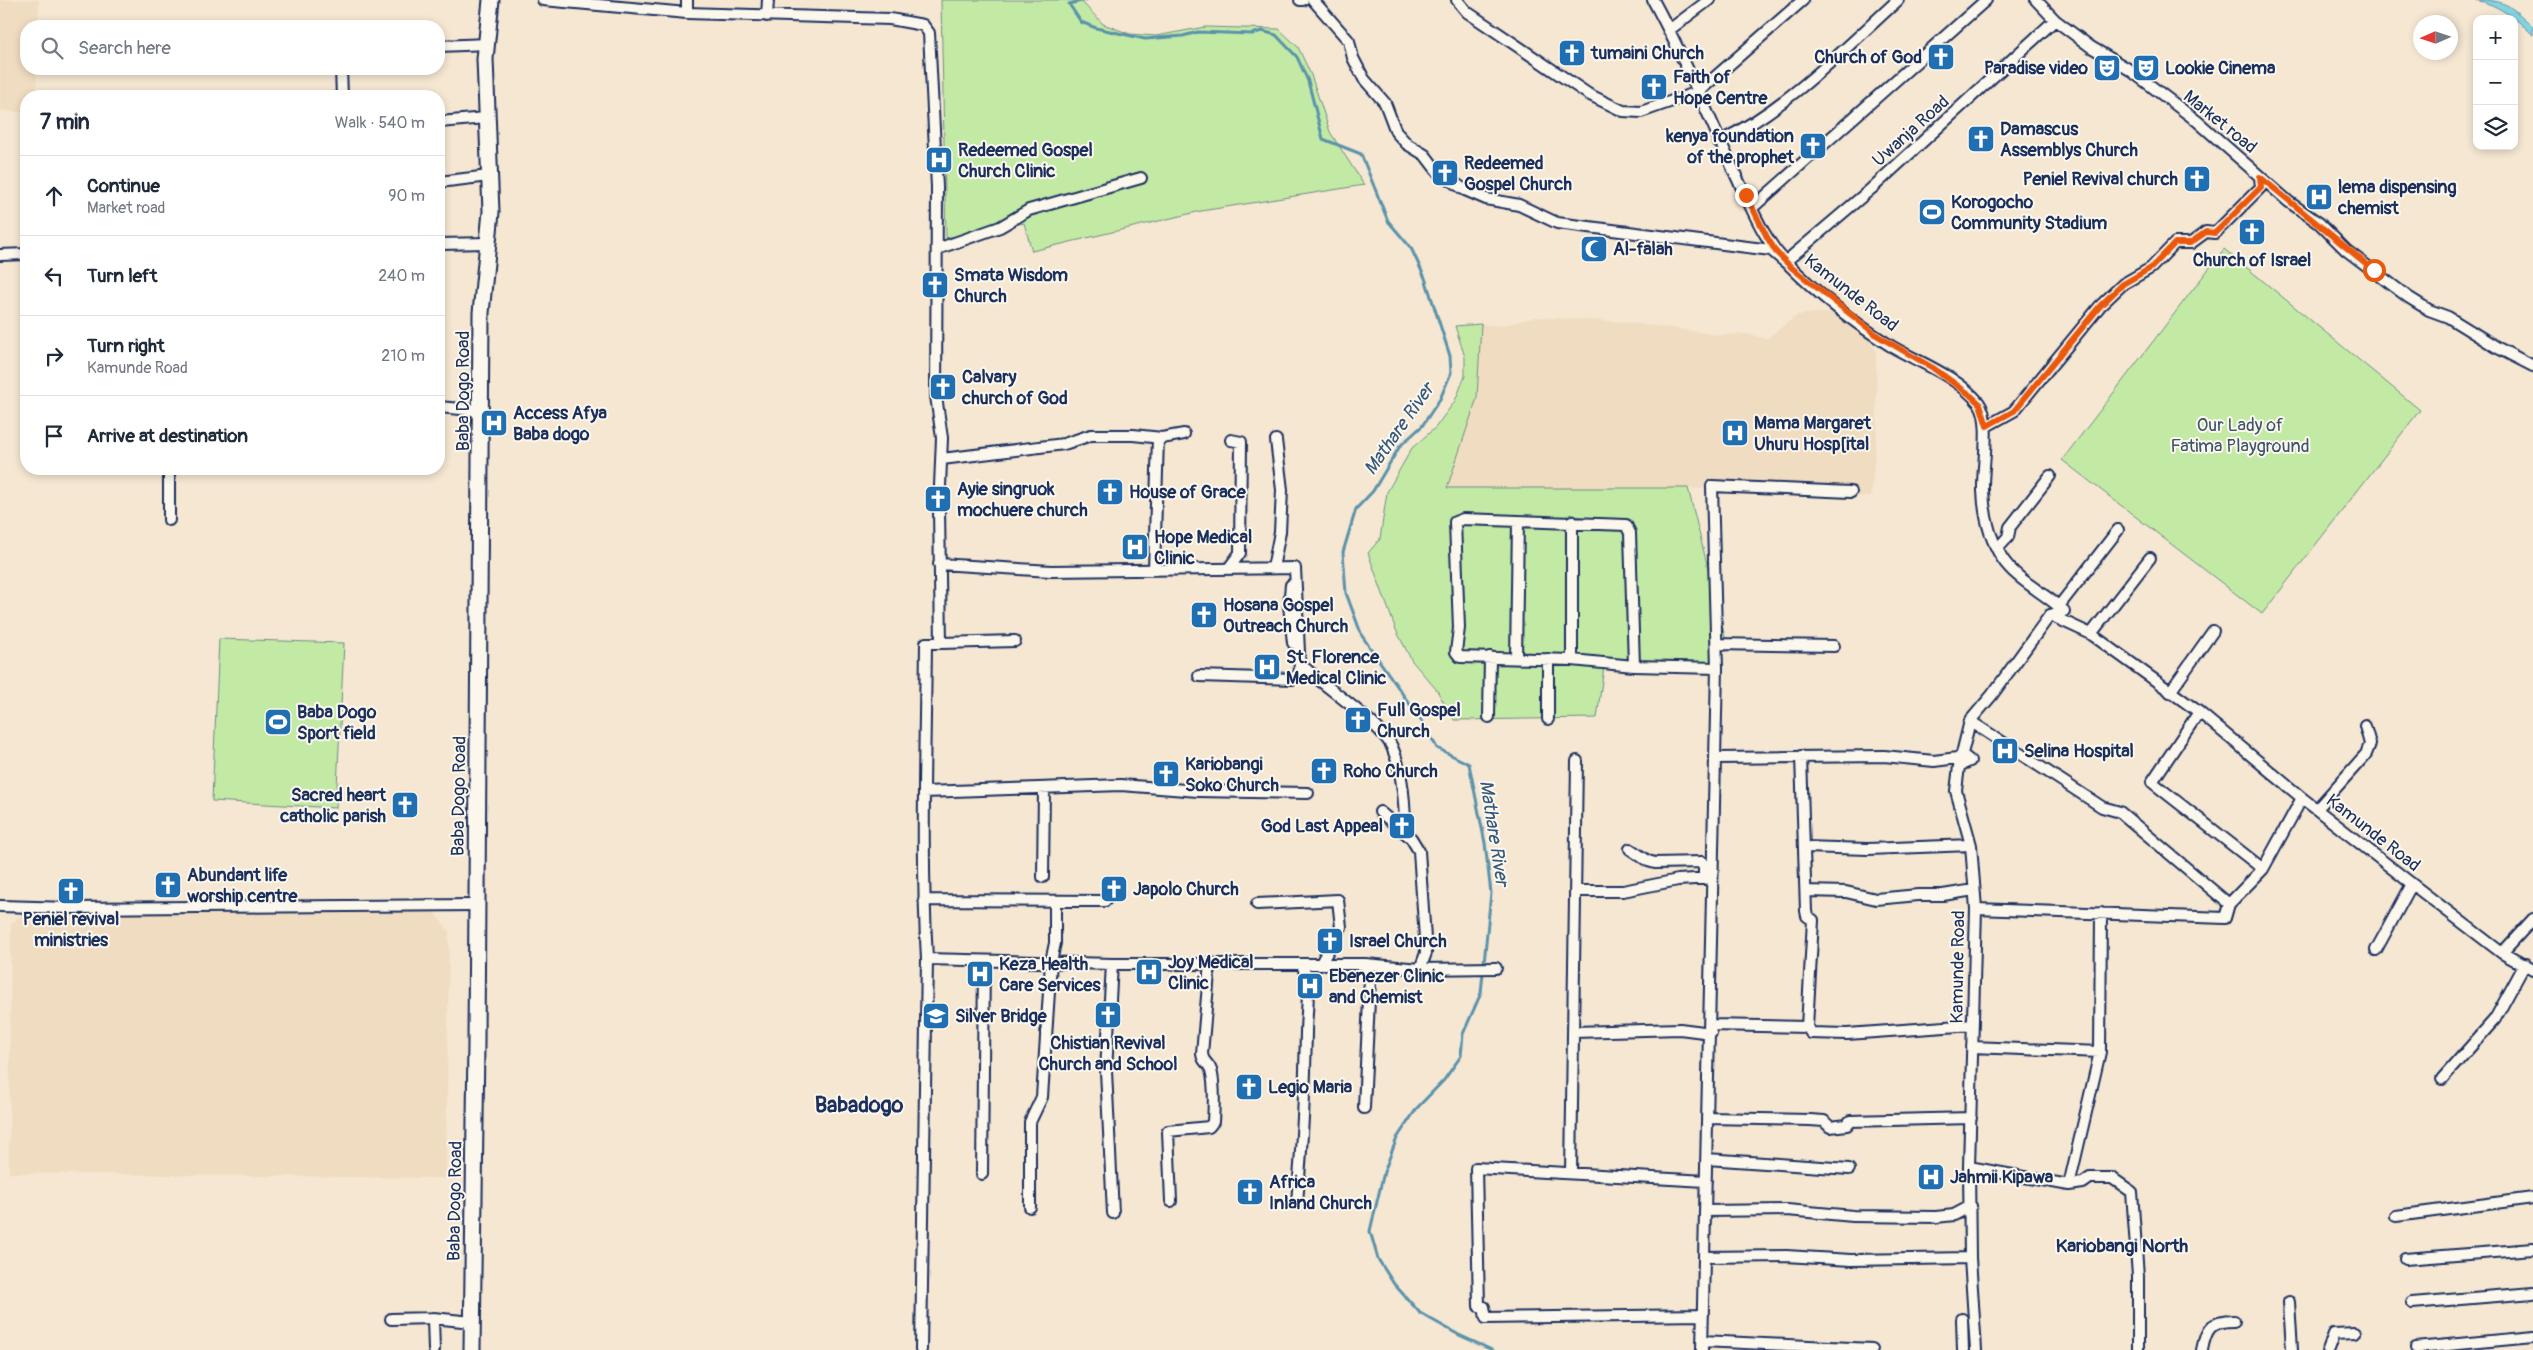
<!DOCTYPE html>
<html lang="en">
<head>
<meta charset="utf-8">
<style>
	:root { --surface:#fff; --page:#f6f6f7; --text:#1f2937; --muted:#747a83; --line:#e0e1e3 }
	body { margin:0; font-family:Pangolin,sans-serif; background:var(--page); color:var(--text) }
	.controls { position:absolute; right:15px; top:15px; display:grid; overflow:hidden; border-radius:10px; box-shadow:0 2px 8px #0003 }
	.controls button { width:45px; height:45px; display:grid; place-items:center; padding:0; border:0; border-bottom:1px solid var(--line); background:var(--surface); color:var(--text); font:25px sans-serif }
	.compass { position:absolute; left:2413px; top:15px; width:45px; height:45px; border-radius:50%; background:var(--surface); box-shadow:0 2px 8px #0003; rotate:267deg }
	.stop { position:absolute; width:15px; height:15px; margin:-11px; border:4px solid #ea580c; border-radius:50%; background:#fff }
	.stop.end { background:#ea580c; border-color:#fff; box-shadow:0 1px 5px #0008 }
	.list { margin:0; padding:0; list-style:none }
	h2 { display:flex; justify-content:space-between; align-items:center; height:65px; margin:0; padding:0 20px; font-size:21px }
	h2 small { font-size:16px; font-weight:400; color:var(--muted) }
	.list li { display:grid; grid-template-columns:32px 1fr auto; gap:15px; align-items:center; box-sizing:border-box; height:80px; padding:0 20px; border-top:1px solid var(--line) }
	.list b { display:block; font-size:19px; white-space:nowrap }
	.list p { margin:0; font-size:16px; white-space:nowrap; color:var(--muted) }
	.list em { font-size:16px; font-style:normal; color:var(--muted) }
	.icon { flex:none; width:28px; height:28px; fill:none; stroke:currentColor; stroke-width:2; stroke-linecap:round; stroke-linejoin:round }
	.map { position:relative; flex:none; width:2533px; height:1350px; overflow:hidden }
	.search { position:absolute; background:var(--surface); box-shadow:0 2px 8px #0003; left:20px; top:20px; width:425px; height:55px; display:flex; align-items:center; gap:12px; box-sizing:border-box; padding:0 18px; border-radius:20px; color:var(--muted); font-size:19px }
	.panel { position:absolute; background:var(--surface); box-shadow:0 2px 8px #0003; left:20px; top:90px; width:425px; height:385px; border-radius:20px }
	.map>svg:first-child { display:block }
	.built { fill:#f0dcc0 }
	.green { fill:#c2eaa5; stroke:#6e8c82 }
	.water { fill:#84d4e0; stroke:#5a92ac }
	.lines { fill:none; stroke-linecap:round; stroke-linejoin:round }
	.stream { stroke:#5a92ac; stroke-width:3 }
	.street-casing { stroke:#1b2f5e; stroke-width:14 }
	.secondary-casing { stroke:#1b2f5e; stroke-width:19 }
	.street { stroke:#fbf7ec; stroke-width:10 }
	.secondary { stroke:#fbf7ec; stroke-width:15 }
	.route { stroke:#ea580c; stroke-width:6 }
	.labels { text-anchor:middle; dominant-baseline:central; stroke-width:4; stroke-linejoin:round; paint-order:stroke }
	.poi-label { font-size:18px; font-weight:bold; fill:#1b2f5e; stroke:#fbf7ec; text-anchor:start }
	.street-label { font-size:18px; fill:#1b2f5e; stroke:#fbf7ec }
	.park-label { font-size:18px; fill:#3c546c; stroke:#fbf7ec }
	.water-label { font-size:19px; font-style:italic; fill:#35587e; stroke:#fbf7ec }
	.neighbourhood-label { font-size:19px; font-weight:bold; fill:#1b2f5e; stroke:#fbf7ec }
	.district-label { font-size:22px; font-weight:bold; fill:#1b2f5e; stroke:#fbf7ec }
</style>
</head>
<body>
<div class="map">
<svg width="2533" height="1350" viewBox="0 0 2533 1350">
	<rect width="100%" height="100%" fill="#f5e7d2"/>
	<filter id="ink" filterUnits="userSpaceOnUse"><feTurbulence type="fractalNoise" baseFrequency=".02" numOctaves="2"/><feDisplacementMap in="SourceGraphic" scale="10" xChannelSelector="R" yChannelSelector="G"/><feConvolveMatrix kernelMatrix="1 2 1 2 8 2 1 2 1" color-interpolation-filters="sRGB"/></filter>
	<g filter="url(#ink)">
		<!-- built -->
		<path class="built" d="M0,0h39l-1,26h-12v43h11l-1,27h-10v17l-26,-3z
			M1816,313h18l25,7 17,32 1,77 -6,68 -183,-9h-241l30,-90 4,-74 18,2 38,-9 89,5 93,13 29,-1 18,5 32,-24z
			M432,909l17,23 -3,246 -437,-5 2,-249 12,-11z"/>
		<!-- green -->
		<path class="green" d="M941,0h139l23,24 27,10 26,2 49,-9 74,2 19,18 13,28 19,57 34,53 -163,26 -169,40 -8,-28 -78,15z
			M2224,249l196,161 -158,204 -200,-154z
			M1481,324l-4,74 -30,90h241l40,161 -30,22 -93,-12 -8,59 -143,2 -18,-31 -24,-28 -16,-31 -28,-77 12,-14 7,-47 25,-44 23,-20 20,-27 10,-25v-19l-10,-31z
			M219,639l125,4 -8,165 -124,-7z"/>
		<!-- water -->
		<path class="water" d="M2476,0c32,0 33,6 57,26v9c-16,-16 -34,-30 -57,-35z"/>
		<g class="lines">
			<!-- stream -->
			<path class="stream" d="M1086,0l-17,4 12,18 15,6 49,11 38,-3 15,-4 54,2 10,-3 14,4 21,22 11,24 15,58 38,15 27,67 23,27 14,30 25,78 1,17 -11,26 -18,27 -22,20 -27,45 -17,18 -13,43 3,41 16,43 63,90 12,22 32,16 16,79 6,50 -10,100 -18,41 -2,22 -17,24 -27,28 -20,30 -13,34 -14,59 8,28 16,25 26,29 39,22 33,15"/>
			<!-- street casing -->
			<g class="street-casing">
				<path id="street" d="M543,0l144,13v-13
					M1300,0h3
					M1313,0l36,41 4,17 11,21 21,24 11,29 11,12 18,11 13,17 27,18 21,9 33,6 38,18 214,27 14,12 86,-73 184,-169
					M1457,0l10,12 121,82 35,17 18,1 57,-20 105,-92
					M1653,0c32,58 57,120 85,180 14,28 26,61 49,83 31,31 67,60 104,83 29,17 66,30 88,57 13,17 3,65 4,88 1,23 7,48 19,67 14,22 43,35 62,53l-14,4 41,19 108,78 103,86 110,86 90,69 31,17
					M2036,0l19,20 36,27 39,23 67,51 92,81 30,21 27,27 62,47 21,13 19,7 50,31 35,18
					M687,13l203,6 33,6 6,8 8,154 -1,209 6,42 -3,72 2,133h-15c-1,106 -5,211 1,316l-6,391
					M767,16l1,-16
					M1669,30l40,-30
					M439,46l49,-2
					M341,69l1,27
					M439,122l47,-4
					M1719,142c69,-35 122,-90 179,-142
					M439,182l50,-6
					M1752,208l234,-208
					M439,244l49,-1
					M937,249l63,-22 29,-17 112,-32
					M0,255l26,-1
					M439,407l43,4
					M1987,426l27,-15 86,-105 23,-22 28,-16 24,-25h16l15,-11 9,1 46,-46 -1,-10
					M942,459l122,-15 27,-9h42l29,3 22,-4
					M169,520v-51
					M1572,521v139
					M1997,549l11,-12 2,-10 40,-51
					M939,564l112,7 244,-3 5,105
					M1229,568l11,-15 1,-111 -10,-2
					M1273,568l7,-36 2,-42 -6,-50
					M1154,570l4,-132
					M1291,585l-2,20 4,38
					M2059,606l59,-76
					M2091,634l59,-76
					M941,643l74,-2
					M1717,644l117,2
					M1516,658l2,-136
					M1634,666l-4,-133 -4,-8 -163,-6 -8,3 4,106 -3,24 4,5 112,3 62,6 83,2 -15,682
					M1717,668l-5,-182 139,6
					M1306,669c21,19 76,56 86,78 11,25 13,57 13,84
					M1199,676l94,3 12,-9
					M2170,692l43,-61
					M2199,712l-47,70 111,87
					M1489,717l1,-60
					M1548,719v-60
					M1970,721l132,86 18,5 109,92
					M1801,756l5,155 1,5 6,4 -6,107
					M1717,758l167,-2 50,5 31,-4 5,4 -11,5
					M924,792l197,-7 77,6 110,2
					M2317,809l49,-55 4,-10 -5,-18
					M1380,812l31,26 8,13 7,102 -6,16
					M1805,847l63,2 103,-4
					M1630,849l18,12 7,2 47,-1 2,2v15
					M1043,877l1,-89
					M1575,891h48l55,-11 34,-2
					M1806,891l40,1 30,7 42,-4h25l31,-5
					M924,900l181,1
					M1257,904l81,-4 3,27 -21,38
					M0,906l70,2 407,-3
					M1976,909l249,9 4,-14 34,-35 39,-71
					M2376,950l36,-66
					M2502,953l31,-34
					M927,959l185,5h253l55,5 76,-1
					M1112,964l-6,107 7,142
					M1711,1025l96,2 4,6 36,1 126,-9
					M1574,1032l106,-3 31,4
					M1972,1047l128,5
					M2442,1079l53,-60 30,-55
					M1364,1108l6,-130 -5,-14
					M1708,1118l102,2 14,1 6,6 17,-2 3,-4 121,-3
					M1707,1159l142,10
					M1969,1167l100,18 14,-2 7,-5h22l20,14 6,84v74
					M1571,1173l6,-412
					M982,1174l2,-213
					M2069,1185l31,-133 1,-139
					M1171,1201l-3,-70 41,-4 4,-5c1,-15 2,-37 -2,-52 -2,-7 -8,-7 -9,-16l8,-92
					M1297,1203c5,-57 8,-113 9,-170 0,-22 6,-47 -4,-68
					M1030,1207v-85l12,-25 9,-135 4,-19v-42
					M1705,1211l82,-1 66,6 83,1 18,-2 17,-9
					M2396,1216l137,-18
					M1704,1257l82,-1 65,4 119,-2
					M2405,1259l128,-10
					M2289,1302l3,48
					M2412,1303l121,-10
					M1703,1315l-217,3 -2,-11 -5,-1 -3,-138 230,13
					M391,1319l42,-1
					M1962,1319l1,31
					M1702,1341l170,8
					M2416,1348l117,-11
					M434,1350l-1,-32 39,4
					M1976,1350l-6,-92 -1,-91 7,-258 -5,-64 -15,-54 3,-25 11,-45 22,-26 58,-80
					M2202,1350c4,-21 8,-29 32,-29
					M2328,1350l6,-16 21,-1"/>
			</g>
			<!-- secondary casing -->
			<g class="secondary-casing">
				<path id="secondary" d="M472,1350l4,-307 5,-730 10,-101 -6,-153 6,-59"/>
			</g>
			<!-- street -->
			<use href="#street" class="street"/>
			<!-- secondary -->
			<use href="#secondary" class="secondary"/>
		</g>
	</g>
	<g class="lines" filter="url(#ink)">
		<!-- route -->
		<path class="route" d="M1746,195l21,42 9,15 16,16 86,68 55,32 36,26 11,10 7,22 27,-15 86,-105 23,-22 28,-16 24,-25h15l16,-11 9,1 46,-46 -1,-10 114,93"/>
	</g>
	<!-- icons -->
	<defs>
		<g id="church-square" transform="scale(1.4375)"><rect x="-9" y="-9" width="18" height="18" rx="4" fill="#1f6fb2" stroke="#fbf7ec"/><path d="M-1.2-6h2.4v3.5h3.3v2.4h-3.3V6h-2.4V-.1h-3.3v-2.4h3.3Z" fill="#fff"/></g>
		<g id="theatre-square" transform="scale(1.4375)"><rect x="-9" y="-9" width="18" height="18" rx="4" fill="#1f6fb2" stroke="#fbf7ec"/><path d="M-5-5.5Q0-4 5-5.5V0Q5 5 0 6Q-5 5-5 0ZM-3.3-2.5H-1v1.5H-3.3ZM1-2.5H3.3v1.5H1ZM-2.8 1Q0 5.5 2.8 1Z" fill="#fff"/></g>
		<g id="hospital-square" transform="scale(1.4375)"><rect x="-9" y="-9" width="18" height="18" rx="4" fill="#1f6fb2" stroke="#fbf7ec"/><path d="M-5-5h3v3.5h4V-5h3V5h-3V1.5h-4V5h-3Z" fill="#fff"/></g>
		<g id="stadium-square" transform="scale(1.4375)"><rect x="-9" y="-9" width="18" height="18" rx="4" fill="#1f6fb2" stroke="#fbf7ec"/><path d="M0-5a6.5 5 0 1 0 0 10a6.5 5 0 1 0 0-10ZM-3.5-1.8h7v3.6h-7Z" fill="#fff"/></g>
		<g id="mosque-square" transform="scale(1.4375)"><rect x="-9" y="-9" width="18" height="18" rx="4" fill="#1f6fb2" stroke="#fbf7ec"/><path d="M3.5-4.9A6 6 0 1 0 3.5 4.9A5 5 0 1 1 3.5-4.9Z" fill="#fff"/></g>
		<g id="university-square" transform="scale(1.4375)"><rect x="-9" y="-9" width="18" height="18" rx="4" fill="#1f6fb2" stroke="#fbf7ec"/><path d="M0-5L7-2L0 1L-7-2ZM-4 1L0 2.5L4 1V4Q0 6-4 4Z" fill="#fff"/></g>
	</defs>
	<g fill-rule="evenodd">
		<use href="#church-square" x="1572" y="53"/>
		<use href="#church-square" x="1941" y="57"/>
		<use href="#theatre-square" x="2107" y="68"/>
		<use href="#theatre-square" x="2146" y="68"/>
		<use href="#church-square" x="1654" y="87"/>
		<use href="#church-square" x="1981" y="139"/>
		<use href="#church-square" x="1813" y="146"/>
		<use href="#hospital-square" x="939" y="160"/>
		<use href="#church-square" x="1445" y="173"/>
		<use href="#church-square" x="2197" y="179"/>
		<use href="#hospital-square" x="2319" y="197"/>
		<use href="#stadium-square" x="1932" y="212"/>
		<use href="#church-square" x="2252" y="232"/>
		<use href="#mosque-square" x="1594" y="249"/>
		<use href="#church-square" x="935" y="285"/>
		<use href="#church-square" x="943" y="387"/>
		<use href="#hospital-square" x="494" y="423"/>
		<use href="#hospital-square" x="1735" y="433"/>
		<use href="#church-square" x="1110" y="492"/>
		<use href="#church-square" x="938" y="499"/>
		<use href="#hospital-square" x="1135" y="547"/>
		<use href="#church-square" x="1204" y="615"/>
		<use href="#hospital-square" x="1267" y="667"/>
		<use href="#church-square" x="1358" y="720"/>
		<use href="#stadium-square" x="278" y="722"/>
		<use href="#hospital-square" x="2005" y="751"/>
		<use href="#church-square" x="1324" y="771"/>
		<use href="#church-square" x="1166" y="774"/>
		<use href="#church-square" x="405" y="805"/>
		<use href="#church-square" x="1402" y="826"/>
		<use href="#church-square" x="168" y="885"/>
		<use href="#church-square" x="1114" y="889"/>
		<use href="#church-square" x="71" y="891"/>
		<use href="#church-square" x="1330" y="941"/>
		<use href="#hospital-square" x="1149" y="972"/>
		<use href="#hospital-square" x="980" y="974"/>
		<use href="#hospital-square" x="1310" y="986"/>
		<use href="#church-square" x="1108" y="1015"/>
		<use href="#university-square" x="936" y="1016"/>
		<use href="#church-square" x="1249" y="1087"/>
		<use href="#hospital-square" x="1931" y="1177"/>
		<use href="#church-square" x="1250" y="1192"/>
	</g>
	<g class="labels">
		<!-- poi labels -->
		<g class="poi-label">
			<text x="1591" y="53">tumaini Church</text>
			<text x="1922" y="57" text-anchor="end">Church of God</text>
			<text x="2088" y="68" text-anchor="end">Paradise video</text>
			<text x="2165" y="68">Lookie Cinema</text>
			<text x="1673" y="77">Faith of<tspan x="1673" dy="21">Hope Centre</tspan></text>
			<text x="2000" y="129">Damascus<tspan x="2000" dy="21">Assemblys Church</tspan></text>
			<text x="1794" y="136" text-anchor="end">kenya foundation<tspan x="1794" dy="21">of the prophet</tspan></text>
			<text x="958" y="150">Redeemed Gospel<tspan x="958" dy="21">Church Clinic</tspan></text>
			<text x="1464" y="163">Redeemed<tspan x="1464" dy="21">Gospel Church</tspan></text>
			<text x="2178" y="179" text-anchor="end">Peniel Revival church</text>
			<text x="2338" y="187">lema dispensing<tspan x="2338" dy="21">chemist</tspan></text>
			<text x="1951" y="202">Korogocho<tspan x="1951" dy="21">Community Stadium</tspan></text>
			<text x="1613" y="249">Al-falah</text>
			<text x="2252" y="260" text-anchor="middle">Church of Israel</text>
			<text x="954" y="275">Smata Wisdom<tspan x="954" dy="21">Church</tspan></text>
			<text x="962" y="377">Calvary<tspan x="962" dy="21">church of God</tspan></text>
			<text x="513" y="413">Access Afya<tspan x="513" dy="21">Baba dogo</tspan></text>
			<text x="1754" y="423">Mama Margaret<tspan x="1754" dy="21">Uhuru Hosp[ital</tspan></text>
			<text x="957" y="489">Ayie singruok<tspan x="957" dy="21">mochuere church</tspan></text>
			<text x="1129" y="492">House of Grace</text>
			<text x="1154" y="537">Hope Medical<tspan x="1154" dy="21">Clinic</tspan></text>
			<text x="1223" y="605">Hosana Gospel<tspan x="1223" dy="21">Outreach Church</tspan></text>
			<text x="1286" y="657">St. Florence<tspan x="1286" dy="21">Medical Clinic</tspan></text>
			<text x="1377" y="710">Full Gospel<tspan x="1377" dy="21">Church</tspan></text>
			<text x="297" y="712">Baba Dogo<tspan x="297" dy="21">Sport field</tspan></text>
			<text x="2024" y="751">Selina Hospital</text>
			<text x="1185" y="764">Kariobangi<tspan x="1185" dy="21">Soko Church</tspan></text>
			<text x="1343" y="771">Roho Church</text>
			<text x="386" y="795" text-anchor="end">Sacred heart<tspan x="386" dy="21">catholic parish</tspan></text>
			<text x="1383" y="826" text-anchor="end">God Last Appeal</text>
			<text x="187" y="875">Abundant life<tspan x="187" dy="21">worship centre</tspan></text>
			<text x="1133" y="889">Japolo Church</text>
			<text x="71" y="919" text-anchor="middle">Peniel revival<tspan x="71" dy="21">ministries</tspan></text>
			<text x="1349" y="941">Israel Church</text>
			<text x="1168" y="962">Joy Medical<tspan x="1168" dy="21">Clinic</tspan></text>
			<text x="999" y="964">Keza Health<tspan x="999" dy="21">Care Services</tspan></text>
			<text x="1329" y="976">Ebenezer Clinic<tspan x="1329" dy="21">and Chemist</tspan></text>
			<text x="955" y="1016">Silver Bridge</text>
			<text x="1108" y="1043" text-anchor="middle">Chistian Revival<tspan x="1108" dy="21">Church and School</tspan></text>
			<text x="1268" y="1087">Legio Maria</text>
			<text x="1950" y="1177">Jahmii Kipawa</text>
			<text x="1269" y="1182">Africa<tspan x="1269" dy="21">Inland Church</tspan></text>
		</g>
		<!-- street labels -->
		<g class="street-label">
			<text transform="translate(2220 122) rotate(39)">Market road</text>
			<text transform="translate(1911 131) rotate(-42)">Uwanja Road</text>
			<text transform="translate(1851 293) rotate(38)">Kamunde Road</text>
			<text transform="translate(463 391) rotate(-90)">Baba Dogo Road</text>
			<text transform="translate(459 796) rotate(-89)">Baba Dogo Road</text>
			<text transform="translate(2373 833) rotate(38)">Kamunde Road</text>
			<text transform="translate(1958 967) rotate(-89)">Kamunde Road</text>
			<text transform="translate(455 1201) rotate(-89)">Baba Dogo Road</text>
		</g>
		<!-- park labels -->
		<g class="park-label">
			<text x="2240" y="425">Our Lady of<tspan x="2240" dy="21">Fatima Playground</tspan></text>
		</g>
		<!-- water labels -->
		<g class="water-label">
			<text transform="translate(1399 429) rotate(-55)">Mathare River</text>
			<text transform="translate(1494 833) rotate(81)">Mathare River</text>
		</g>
		<!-- neighbourhood labels -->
		<g class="neighbourhood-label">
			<text x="2122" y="1246">Kariobangi North</text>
		</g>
		<!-- district labels -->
		<g class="district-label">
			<text x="859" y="1105">Babadogo</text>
		</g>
	</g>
</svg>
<div class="controls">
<button>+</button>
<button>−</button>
<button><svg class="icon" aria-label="layers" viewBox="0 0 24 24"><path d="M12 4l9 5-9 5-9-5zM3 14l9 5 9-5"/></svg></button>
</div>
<svg class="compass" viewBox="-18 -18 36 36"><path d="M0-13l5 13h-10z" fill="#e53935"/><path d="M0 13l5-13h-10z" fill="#747a83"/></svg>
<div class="stop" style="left:2374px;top:270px"></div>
<div class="stop end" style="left:1746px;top:195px"></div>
<div class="search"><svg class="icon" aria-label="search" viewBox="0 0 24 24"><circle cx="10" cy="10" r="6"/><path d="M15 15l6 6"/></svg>Search here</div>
<section class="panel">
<h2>7 min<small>Walk · 540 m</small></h2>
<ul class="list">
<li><svg class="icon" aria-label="ahead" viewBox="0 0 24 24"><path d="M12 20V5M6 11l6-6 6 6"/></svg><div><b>Continue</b><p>Market road</p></div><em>90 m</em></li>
<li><svg class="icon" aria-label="left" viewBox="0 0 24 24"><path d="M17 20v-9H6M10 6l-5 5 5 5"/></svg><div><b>Turn left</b></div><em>240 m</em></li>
<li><svg class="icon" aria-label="right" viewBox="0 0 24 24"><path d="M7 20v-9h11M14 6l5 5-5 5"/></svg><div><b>Turn right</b><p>Kamunde Road</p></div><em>210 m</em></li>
<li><svg class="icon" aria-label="arrive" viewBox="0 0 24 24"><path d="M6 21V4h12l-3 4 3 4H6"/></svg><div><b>Arrive at destination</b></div></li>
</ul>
</section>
</div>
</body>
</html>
